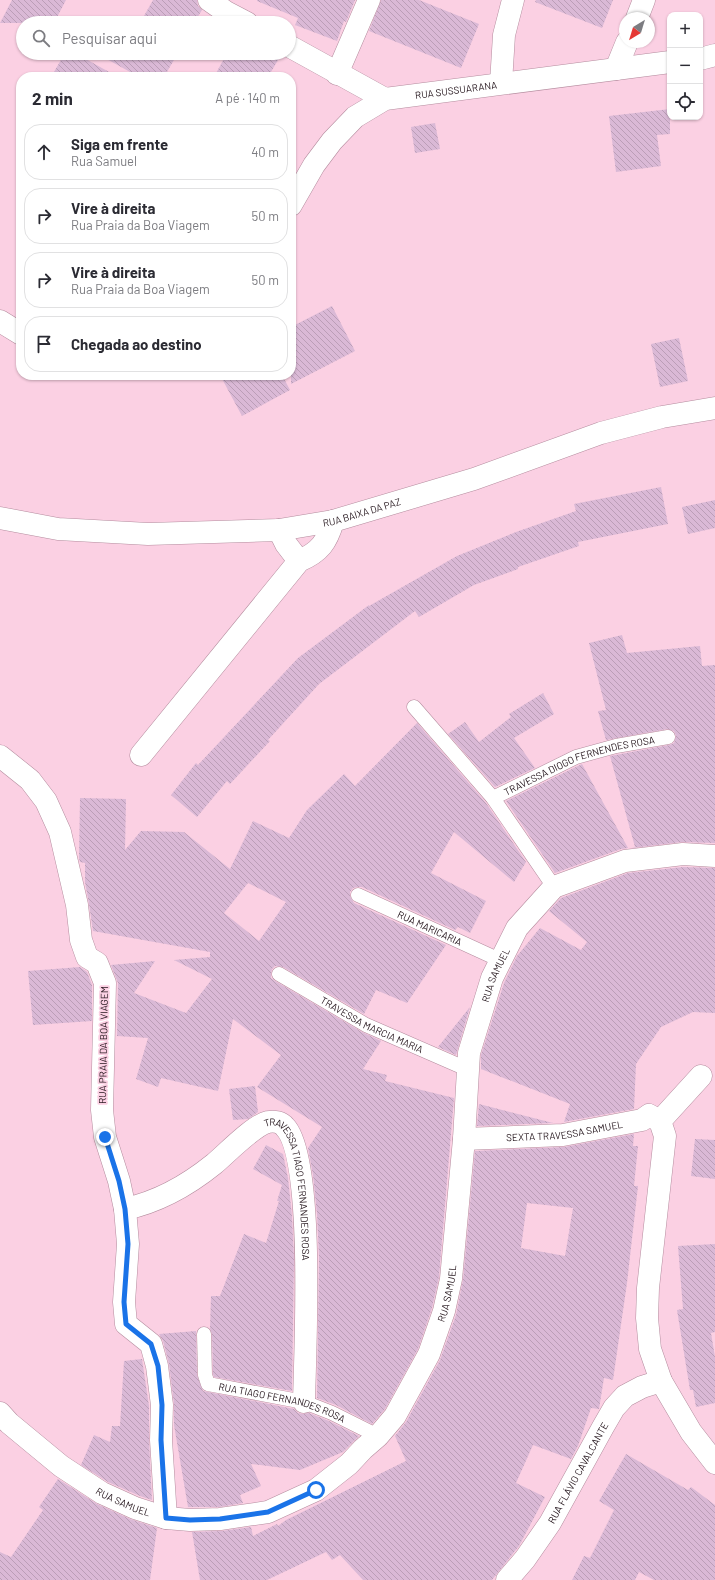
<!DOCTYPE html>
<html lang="pt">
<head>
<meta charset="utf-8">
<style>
	:root { --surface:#fff; --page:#f2f2f3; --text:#2b2b33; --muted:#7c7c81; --line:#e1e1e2 }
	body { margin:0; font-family:Barlow,sans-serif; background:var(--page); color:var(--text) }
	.controls { position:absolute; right:12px; top:12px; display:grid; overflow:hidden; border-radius:8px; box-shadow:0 1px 3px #0004 }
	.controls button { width:36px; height:36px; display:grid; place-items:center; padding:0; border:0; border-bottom:1px solid var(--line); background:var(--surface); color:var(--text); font:20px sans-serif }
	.compass { position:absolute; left:619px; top:12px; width:36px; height:36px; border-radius:50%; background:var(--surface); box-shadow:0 1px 3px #0004; rotate:218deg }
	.stop { position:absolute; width:12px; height:12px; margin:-9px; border:3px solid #1a73e8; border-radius:50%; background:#fff }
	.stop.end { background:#1a73e8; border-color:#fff; box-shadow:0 1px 4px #0008 }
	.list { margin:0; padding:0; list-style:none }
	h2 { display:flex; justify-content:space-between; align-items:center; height:52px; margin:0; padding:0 16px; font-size:17px }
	h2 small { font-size:13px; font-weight:400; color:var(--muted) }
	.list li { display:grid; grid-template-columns:26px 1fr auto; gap:12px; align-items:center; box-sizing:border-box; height:56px; margin:0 8px 8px; padding:0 8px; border:1px solid var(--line); border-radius:16px }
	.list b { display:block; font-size:15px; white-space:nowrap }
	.list p { margin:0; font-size:13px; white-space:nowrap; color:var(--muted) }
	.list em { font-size:13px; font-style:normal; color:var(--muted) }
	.icon { flex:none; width:22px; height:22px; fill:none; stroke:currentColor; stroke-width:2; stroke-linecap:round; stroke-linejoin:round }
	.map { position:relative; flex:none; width:715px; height:1580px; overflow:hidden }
	.search { position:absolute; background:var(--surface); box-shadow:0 1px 3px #0004; left:16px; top:16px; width:280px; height:44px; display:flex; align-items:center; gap:10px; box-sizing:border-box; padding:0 14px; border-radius:22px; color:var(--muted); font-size:15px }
	.panel { position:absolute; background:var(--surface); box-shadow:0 1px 3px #0004; left:16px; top:72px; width:280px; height:308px; border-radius:16px }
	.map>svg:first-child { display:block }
	.building { fill:url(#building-back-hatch); fill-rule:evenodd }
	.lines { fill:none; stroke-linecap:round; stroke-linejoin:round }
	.service-casing { stroke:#b48c9e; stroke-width:15 }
	.minor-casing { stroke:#b48c9e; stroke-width:23 }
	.service { stroke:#fff; stroke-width:14 }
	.minor { stroke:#fff; stroke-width:22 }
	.route { stroke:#1a73e8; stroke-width:5 }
	.labels { text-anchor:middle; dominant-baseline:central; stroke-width:3.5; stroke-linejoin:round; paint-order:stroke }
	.street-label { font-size:10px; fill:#24151c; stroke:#fbd0e3 }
</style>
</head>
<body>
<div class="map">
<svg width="715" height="1580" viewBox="0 0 715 1580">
	<defs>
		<pattern id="building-back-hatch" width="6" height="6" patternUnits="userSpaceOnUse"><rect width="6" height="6" fill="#dab9d6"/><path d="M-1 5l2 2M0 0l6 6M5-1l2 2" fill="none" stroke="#bb9eb7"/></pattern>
	</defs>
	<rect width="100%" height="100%" fill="#fbd0e3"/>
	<!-- building -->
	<path class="building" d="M12,0h54l-12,23h-54z
		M153,0h44l1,6 4,4 -8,13h-54z
		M257,0h98l-9,22 -2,-1 -7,20 -42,-16 3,-7 -41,-17z
		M381,0h38l60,24 -18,44 -92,-37z
		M536,0h77l-11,28 -67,-26z
		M65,53h10l43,24h-67z
		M96,53h82l-14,24h-25z
		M227,53h52l2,2 -13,22h-54z
		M670,109v25l-13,1 4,31 -45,6 -7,-56z
		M435,123l5,26 -25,4 -4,-26z
		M332,306l23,45 -64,33v-57z
		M679,338l9,43 -28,6 -9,-43z
		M220,375h62l8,15 -48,26z
		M661,487l7,37 -90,18 1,4 -61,21v2l-44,16 -55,32 -4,-6 -96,73 -51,56 2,1 -40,43 -3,-3 -30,36 -26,-22 25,-32 2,2 100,-107 71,-53v1l88,-50 59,-24 60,-21 -2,-7z
		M715,500v28l-27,6 -6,-27z
		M622,635l5,18 73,-7 2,20 13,-1v178l-33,-1 -50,6 3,-1 -25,-91 59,-11 5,-2 2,-7 -2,-5 -7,-2 -61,11 -8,-29 8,-1 -17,-67z
		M543,693l11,21 -40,24 21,30 -40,19 -47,-53 17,-12 14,20 32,-25 -2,-3z
		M417,723l69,80 40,59 -12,20 -60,-50 -23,41 55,28 -16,32 -12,-6 -3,3 -93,-43h-5l-4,1 -3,4v4l4,7 92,42 -39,58 -31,-13 -12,24 -81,-47 -8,-1 -3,3 -1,5v4l4,3 87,51 19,9 -18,28 24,6 -2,6 69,17 -15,179 -7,31 -14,41 -33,60 -13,15 -36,-19 -19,-7 2,-141 -2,-43 -4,-39 -5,-27 14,-21 -65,-40 24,-32 -48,-36 -15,72 -57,-13 -3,9 -22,-8 12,-41 -31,-2 1,-53 -7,-18 44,-4 -21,32 52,20 26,-34 -38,-19 36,-3v-5l-117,-21 -4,-27 -4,-22v-19l-5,-1 -1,-4 1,-60 46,1 -1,51 16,-19 43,1 46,37 23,-48 36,17 18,-28 37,-36 11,12zM248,883l38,19 -27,39 -35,-28z
		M582,764l46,84 -7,1 -66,24 -49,-72z
		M683,867l32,1v145l-22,-1 -32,15 -25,37 -2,45 -70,13 6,-18 -89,-35v-14l23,-72 13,-27 23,-28 41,22 6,-8 -38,-31 12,-13 67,-25z
		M80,967l7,5 5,13v36l-59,4 -5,-54z
		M470,1007l-14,48 -18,-8z
		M255,1086l3,26 -10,7 -15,1 -4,-31z
		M479,1104l74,19 -76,3z
		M634,1134l-1,12h5l-4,40h4l-11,97 -14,97 -9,-2 -5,31 -8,-1 -13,38 -7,13 -38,-14 -17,38 29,14 -26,49 -27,34h-129l-23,-25 -8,5 -6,-8 -59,28h-67l-8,-48 30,-1 29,-4 2,9 24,-12 1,2 8,-6 120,-59 -11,-25 11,-14 34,-62 16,-45 7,-35 12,-129 89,-4zM527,1203l46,5 -8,48 -44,-8z
		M695,1139l20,1v39l-24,-3z
		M266,1145l17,9 5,24 4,38 2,42 -2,133 -78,-14 -1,-3 -1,-40 -2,-5 1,-33h9l24,-62 22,9 13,-42h-2l5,-16 -29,-16z
		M715,1244v88l-4,1 4,24v46l-19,4 -3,-17h-3l-13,-80 6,-1 -5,-63z
		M196,1331l1,44 6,16 91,18 4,4 5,1 6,-1 20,8 30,15 -16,16 -43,18 -49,-6 10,22 -21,9 3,8 -24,4h-31l-14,-82v-21l-5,-40 -6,-23 -4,-7z
		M142,1359l7,47v35l3,59 -12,-4 -32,-14 -27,-17 13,-30 16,7 2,-16h8l4,-65z
		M626,1454l62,36 3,-3 24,18v75h-61l-15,-8 -4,8h-63l12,-24 6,2 24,-48 -15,-9z
		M58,1479l39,25 33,15 27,9 -7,52h-150v-28l11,5 32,-47 -4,-3z"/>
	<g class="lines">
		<!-- service casing -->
		<g class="service-casing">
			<g id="service">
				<path d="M414,707l79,91 61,89"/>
				<path id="s1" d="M493,798l83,-41 40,-11 52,-9"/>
				<path id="s2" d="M358,895l144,66"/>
				<path id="s3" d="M279,974l87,51 101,44"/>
				<path id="s4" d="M204,1334l1,41 3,9 96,18 28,11 46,23"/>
			</g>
		</g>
		<!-- minor casing -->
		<g class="minor-casing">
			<g id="minor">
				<path d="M209,0l17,12 21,11"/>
				<path d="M637,18l7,-18"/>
				<path d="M289,46l96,53"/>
				<path d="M700,59l15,-4"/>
				<path d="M616,69l11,-27"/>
				<path d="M337,74l32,-74"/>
				<path d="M501,83l3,-48 9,-35"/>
				<path id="s5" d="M291,205l23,-40 18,-24 23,-24 30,-18 285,-37"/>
				<path d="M0,321l21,13"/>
				<path id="s6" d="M0,518l58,11 90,5 131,-4 54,-9 141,-42 127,-46 61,-16 53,-9"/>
				<path d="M279,530l7,14 13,17"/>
				<path d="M141,755l158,-194c21,-9 28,-19 34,-40"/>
				<path d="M0,756l30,24 16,21 14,31 17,73 4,35 6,17 10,6 8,20 -3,127 3,27 14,44 6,28 3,35 -4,58 2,22 25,20 6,22 5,39 -1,35 5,78"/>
				<path d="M701,1076l-41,45 5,15 -17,152 -1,30 3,31 11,32 30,51 24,31"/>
				<path id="s7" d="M464,1139l99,-4 79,-15 7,-5 11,6"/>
				<path id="s8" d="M125,1209c33,-7 63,-24 89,-45 12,-10 40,-39 54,-42 6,-1 13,0 17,5 30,31 20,226 19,275"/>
				<path id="s9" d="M0,1413l9,10 52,43 41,27 33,15 31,10 24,2 30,-1 48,-7 48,-22 33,-26 14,-15 15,-13 17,-20 34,-62 15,-43 7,-32 13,-140 5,-86 23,-75 25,-50 37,-41 71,-26 58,-7 32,2"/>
				<path id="s10" d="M507,1580l18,-21 25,-36 53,-96 11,-19 11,-12 17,-9 19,-6"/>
			</g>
		</g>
		<!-- service -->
		<use href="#service" class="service"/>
		<!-- minor -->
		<use href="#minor" class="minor"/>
	</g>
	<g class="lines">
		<!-- route -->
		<path class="route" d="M105,1137l14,44 6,28 3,35 -4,58 2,22 25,20 7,22 4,39 -1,35 5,78 24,2 30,-1 48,-7 48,-22"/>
	</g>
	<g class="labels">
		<!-- street labels -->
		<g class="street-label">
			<text stroke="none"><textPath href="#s5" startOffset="216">RUA SUSSUARANA</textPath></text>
			<text stroke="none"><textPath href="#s6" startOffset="365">RUA BAIXA DA PAZ</textPath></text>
			<text stroke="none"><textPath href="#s1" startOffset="93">TRAVESSA DIOGO FERNENDES ROSA</textPath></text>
			<text stroke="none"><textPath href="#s2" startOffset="79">RUA MARICARIA</textPath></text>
			<text stroke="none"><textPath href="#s9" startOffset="921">RUA SAMUEL</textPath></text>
			<text stroke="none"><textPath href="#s3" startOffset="106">TRAVESSA MARCIA MARIA</textPath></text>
			<text transform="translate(103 1045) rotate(-89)">RUA PRAIA DA BOA VIAGEM</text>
			<text stroke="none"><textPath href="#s7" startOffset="101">SEXTA TRAVESSA SAMUEL</textPath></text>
			<text stroke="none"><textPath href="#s8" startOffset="245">TRAVESSA TIAGO FERNANDES ROSA</textPath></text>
			<text stroke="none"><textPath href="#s9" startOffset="597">RUA SAMUEL</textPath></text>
			<text stroke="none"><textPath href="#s4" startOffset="127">RUA TIAGO FERNANDES ROSA</textPath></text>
			<text stroke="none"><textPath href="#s10" startOffset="129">RUA FLÁVIO CAVALCANTE</textPath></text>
			<text stroke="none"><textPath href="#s9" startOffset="153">RUA SAMUEL</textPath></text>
		</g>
	</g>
</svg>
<div class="controls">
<button>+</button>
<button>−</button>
<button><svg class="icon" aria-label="locate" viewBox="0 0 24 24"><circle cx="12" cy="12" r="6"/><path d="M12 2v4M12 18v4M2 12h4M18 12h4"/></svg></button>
</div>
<svg class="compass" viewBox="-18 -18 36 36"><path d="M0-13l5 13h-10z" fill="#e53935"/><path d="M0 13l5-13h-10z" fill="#7c7c81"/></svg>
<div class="stop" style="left:316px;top:1490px"></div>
<div class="stop end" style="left:105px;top:1137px"></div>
<div class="search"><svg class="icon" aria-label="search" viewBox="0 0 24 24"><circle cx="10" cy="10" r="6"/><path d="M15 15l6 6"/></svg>Pesquisar aqui</div>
<section class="panel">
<h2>2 min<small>A pé · 140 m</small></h2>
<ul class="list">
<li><svg class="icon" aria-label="ahead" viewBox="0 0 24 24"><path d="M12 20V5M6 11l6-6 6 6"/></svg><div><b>Siga em frente</b><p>Rua Samuel</p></div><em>40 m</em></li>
<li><svg class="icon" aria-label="right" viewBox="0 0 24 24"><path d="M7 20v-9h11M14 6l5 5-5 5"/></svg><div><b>Vire à direita</b><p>Rua Praia da Boa Viagem</p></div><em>50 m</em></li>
<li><svg class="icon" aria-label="right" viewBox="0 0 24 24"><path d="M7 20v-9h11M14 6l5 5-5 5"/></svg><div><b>Vire à direita</b><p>Rua Praia da Boa Viagem</p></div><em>50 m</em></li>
<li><svg class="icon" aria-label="arrive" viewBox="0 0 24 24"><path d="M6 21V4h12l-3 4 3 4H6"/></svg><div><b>Chegada ao destino</b></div></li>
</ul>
</section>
</div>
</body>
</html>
